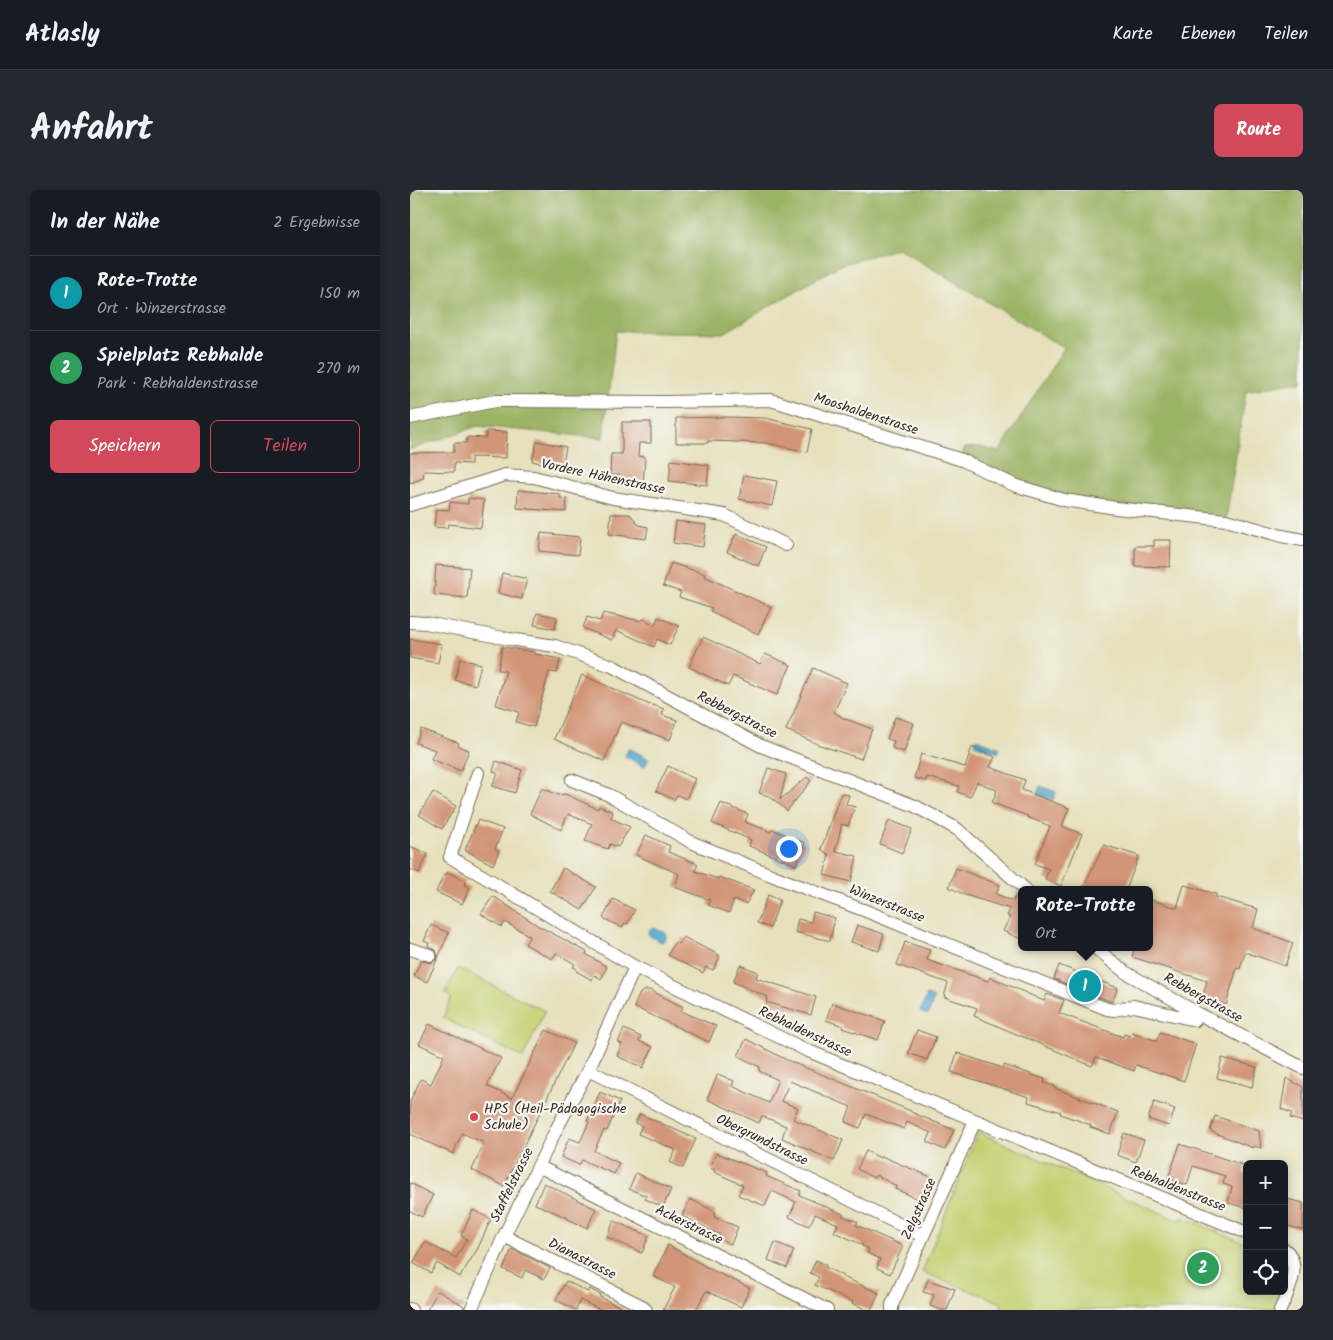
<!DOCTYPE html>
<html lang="de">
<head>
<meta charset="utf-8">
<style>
	:root { --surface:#171b24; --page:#242831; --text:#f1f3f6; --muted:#9ea1a6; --line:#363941; --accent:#d1495b }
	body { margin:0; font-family:Kalam,sans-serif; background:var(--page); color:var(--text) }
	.controls { position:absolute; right:15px; bottom:15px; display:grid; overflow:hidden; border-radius:8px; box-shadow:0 2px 12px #0003 }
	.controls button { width:45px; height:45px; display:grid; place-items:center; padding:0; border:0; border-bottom:1px solid var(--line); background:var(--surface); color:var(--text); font:25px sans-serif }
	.you { position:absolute; left:378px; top:658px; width:18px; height:18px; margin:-12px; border:4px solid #fff; border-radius:50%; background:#1a73e8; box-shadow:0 0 0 8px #1a73e833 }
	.badge { display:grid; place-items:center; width:32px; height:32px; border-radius:50%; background:var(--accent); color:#fff; font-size:16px; font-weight:700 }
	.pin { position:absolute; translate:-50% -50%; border:2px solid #fff; box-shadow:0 1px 5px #0006 }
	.popup { position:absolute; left:608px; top:696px; width:135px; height:65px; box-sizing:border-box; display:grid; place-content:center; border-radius:8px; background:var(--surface); filter:drop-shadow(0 1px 4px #0005); font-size:16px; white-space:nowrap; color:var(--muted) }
	.popup b { font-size:19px; color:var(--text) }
	.popup::after { content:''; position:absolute; left:50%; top:100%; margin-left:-10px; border:10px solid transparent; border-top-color:var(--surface) }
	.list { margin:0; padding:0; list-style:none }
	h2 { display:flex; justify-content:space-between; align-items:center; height:65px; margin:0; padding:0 20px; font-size:21px }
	h2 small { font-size:16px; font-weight:400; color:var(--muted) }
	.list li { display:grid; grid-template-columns:32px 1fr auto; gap:15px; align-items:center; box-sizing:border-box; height:75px; padding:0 20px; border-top:1px solid var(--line) }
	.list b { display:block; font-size:19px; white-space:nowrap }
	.list p { margin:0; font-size:16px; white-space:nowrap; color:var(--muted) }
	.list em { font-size:16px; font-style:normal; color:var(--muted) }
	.actions { display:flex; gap:10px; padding:15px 20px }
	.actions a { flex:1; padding:11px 0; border:1px solid var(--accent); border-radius:8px; text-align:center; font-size:18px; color:var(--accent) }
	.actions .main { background:var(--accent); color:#fff }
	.icon { flex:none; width:28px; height:28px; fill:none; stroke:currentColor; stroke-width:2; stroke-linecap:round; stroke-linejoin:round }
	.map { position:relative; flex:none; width:893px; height:1120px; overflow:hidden; border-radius:8px }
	header { display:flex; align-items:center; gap:30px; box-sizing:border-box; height:70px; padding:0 25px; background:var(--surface); border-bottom:1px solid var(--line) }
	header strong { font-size:24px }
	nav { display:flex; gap:28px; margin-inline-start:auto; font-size:18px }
	.intro { display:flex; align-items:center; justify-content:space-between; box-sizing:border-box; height:120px; padding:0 30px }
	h1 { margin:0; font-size:35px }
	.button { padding:12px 22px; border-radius:8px; background:var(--accent); color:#fff; font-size:18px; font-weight:700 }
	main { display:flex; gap:30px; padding:0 30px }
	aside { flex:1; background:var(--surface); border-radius:8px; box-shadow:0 2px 12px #0003 }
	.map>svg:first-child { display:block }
	.green { fill:#c4d173; stroke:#807e48 }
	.forest { fill:#9bb365; stroke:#6b6e42 }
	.water { fill:#55aad1; stroke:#486a78 }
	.building { fill:#d29577 }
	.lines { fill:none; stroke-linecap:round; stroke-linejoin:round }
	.street-casing { stroke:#776a55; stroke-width:14 }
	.street { stroke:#fff; stroke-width:12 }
	.poi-dot { fill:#d1495b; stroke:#f6f6f2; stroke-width:2 }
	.labels { text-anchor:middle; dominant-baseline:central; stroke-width:4.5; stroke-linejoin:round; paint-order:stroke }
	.street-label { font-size:14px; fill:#3b2a1e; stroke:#f6f6f2 }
	.poi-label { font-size:14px; fill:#3b2a1e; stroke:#f6f6f2; text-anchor:start }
</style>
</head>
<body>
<header>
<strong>Atlasly</strong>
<nav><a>Karte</a><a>Ebenen</a><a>Teilen</a></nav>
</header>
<div class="intro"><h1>Anfahrt</h1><a class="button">Route</a></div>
<main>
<aside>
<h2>In der Nähe<small>2 Ergebnisse</small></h2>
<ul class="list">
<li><span class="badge" style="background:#0f9aa8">1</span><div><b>Rote-Trotte</b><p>Ort · Winzerstrasse</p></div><em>150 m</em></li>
<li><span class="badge" style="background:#2e9e5b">2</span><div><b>Spielplatz Rebhalde</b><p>Park · Rebhaldenstrasse</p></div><em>270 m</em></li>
</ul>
<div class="actions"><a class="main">Speichern</a><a>Teilen</a></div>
</aside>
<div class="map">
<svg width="893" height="1120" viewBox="0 0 893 1120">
	<rect width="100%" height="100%" fill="#f6f6f2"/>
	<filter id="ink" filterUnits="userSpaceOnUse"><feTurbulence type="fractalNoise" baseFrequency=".02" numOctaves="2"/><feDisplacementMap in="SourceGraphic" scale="10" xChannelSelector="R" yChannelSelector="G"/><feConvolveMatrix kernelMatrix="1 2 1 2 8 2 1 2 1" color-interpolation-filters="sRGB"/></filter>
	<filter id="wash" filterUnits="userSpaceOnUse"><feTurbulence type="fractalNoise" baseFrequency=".0096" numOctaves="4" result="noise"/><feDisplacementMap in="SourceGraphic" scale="20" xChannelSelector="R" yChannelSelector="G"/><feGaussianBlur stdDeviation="1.12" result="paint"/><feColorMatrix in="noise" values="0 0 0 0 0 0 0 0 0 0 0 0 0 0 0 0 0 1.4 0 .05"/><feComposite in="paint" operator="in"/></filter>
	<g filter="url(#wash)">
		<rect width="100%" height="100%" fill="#e6e0bb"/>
		<!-- green -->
		<path class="green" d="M48,778l87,43 -22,47 -80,-40 8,-20 -6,-5z
			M568,942l202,89 2,-4 65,27v47h36l-9,19h-274l2,-7 -80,-31z"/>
		<!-- forest -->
		<path class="forest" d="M0,0h893v192h-10l-47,9 -20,129 -162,-20 -102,-40 2,-12 16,-1 19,5 65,-104 -166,-100 -58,17 -116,68 -108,-2 -13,107 -126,-12 -67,24z"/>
		<!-- water -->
		<path class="water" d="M566,549l24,9 -2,5 -24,-9z
			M219,558l20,11 -5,8 -19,-11z
			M630,596l16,6 -3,8 -16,-6z
			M244,738l12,5v4l-1,3 -4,2 -11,-6 -2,-3 2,-4z
			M517,805l7,3 -6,17 -8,-3z"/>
		<g id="blocks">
			<!-- building -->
			<path class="building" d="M315,227l40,1 47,11 -5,23 -40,-9 -59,-2v2h-32v-25z
				M212,232h29v21h-12l-1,13 7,1 -2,28 -23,-1v-9h-10l1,-21h11z
				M76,241l21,1 -1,26 -35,-1v7l-17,-1v9l-30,-1 -1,7 -13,5v-30l44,-1v-9h12l1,-6 19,1z
				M127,251l29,6 -4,21 -30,-7z
				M261,270l38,5 -2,20 -38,-4z
				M334,285l33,6 -5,25 -33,-7z
				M108,300l42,4v4l7,1 -1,13 -49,-4z
				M58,308l16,2 -3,28 -33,-4 -1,4 -13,-1 2,-18 13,1 1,-8 18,2z
				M201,324h19l9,11 9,2 -2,12 -37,-5z
				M266,331l30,4 -3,22 -30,-4z
				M131,343l39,4 -2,18 -39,-4z
				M326,344l30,13 -8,19 -31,-14z
				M744,350h17l-1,27 -35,-1v-20h19z
				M261,373l34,11 -1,2 67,31 -13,27 -48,-23 2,-3 -33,-11 2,-5 -18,-6z
				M26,375l34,3 -3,30 -33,-3z
				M92,383l25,6 -5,20 -24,-6z
				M127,423l20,4 -2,12 -21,-4z
				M193,423l38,8 2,-2 12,6 3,-8 21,9 -9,19 -13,-6 -3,8 -38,-17 -4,10 -29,-12 4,-11 13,4z
				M293,447l57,27 5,-10 26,11 -14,30 -44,-19 -5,10 -39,-19z
				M0,449l32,5 -4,19 -28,-5z
				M92,457l33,5v2l25,5 -3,14 -8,-1 -15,55 -18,-5 3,-10 -23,-7 10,-34 -8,-1z
				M50,469l21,5 -5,21 -21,-5z
				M403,478l34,15 -13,29 9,6 29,11 -11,30 -41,-14 -34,-15z
				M172,485l68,30v-1l14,5 -2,6 15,5 -7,20 -49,-18 -17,39 -50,-22z
				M485,527l19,6 -10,29 -12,-4 2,-7 -7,-2z
				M11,539l38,14 -1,3 11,4 -8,21 -30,-12 4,-9 -19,-7z
				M562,557l23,10 -5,10 35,13 -3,10 47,18 -7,18 20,8 -21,52 -16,-7 4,-10 -14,-5 15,-38 -23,-9 1,-1 -36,-13 5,-13 -20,-8 -7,15 -13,-5 2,-6 -32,-9 -1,4 -12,-3 7,-24 44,13z
				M86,571l26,9 -7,23 -23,-7 6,-12 -5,-3z
				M258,576l27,13 -9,20 -9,-4 -3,5 -18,-9z
				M358,578l18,6 -6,26 27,-23 4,4 -24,30 -9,-8 -9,-7 -10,-3z
				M132,598l16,7 7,-1 33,15 1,-3 14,6 -2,6 19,9 -12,20 -8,-3 -2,5 -23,-8 7,-17 -24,-10 -7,16 -31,-16z
				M23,602l23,14 -14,23 -23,-14z
				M431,603l8,2 -3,9 9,3 -7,19 -6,-2 -7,27 22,5 -6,26 -27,-7 5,-20 -8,-6z
				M311,613l27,11 -3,8 26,10 1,-3 33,14 -9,22 -47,-19 2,-6 -39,-17z
				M68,630l25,9 -8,20 4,2 -6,14 -28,-15z
				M479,630l23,9 -10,24 -22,-9z
				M236,645l24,11 -2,6 30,12 -3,7 23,8 1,-2 35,13 -8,14 -12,-4 -5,13 -21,-8 2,-5 -35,-13 4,-13 -43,-19z
				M694,655l35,11 -13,34h-44z
				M0,656l18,8 -9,19 -9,-4z
				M153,678l33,19 -14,23 -32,-19z
				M546,678l44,17 -4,9 17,7 4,-8 4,3v43l-18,-8 7,-14 -3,-1 3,-7 -45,-14 -16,-8z
				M37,682l19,9 -2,4 6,2 -8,17 -26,-12 8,-18 2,1z
				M774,695l32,9v3l42,12 -5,19 40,15 -8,23 -40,-14 -5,17 -3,-1 -11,37 -24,-6 5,-18 -75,-24 3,-10h14v-37l3,-10 25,8z
				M358,705l12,5 -10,28 -13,-5z
				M83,706l44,29 50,27 -1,2 21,13 -6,12 -6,-4 -3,5 -16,-9 1,-2 -4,-2 2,-3 -19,-11 -4,6 -27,-15 5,-8 -25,-14 -3,5 -21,-13z
				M203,709l22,11 -8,14 -2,-1 -3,5 -19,-10z
				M403,722l22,6 -5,23 -35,-9 3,-13 13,3z
				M21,735l18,8 -22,49 -13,-6 7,-15 10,2 7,-5 -2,-8 -8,-4 1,-3 -5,-2z
				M447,735l27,9 -5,17 -28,-9z
				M273,747l36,18v4l-6,11 -7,-3 -3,6 -35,-18 7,-13 4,2z
				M495,752l25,8 -3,10 61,21 2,-4 54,24 3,-7 17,6 -5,13 64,24 1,-3 6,2 2,-4 25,9 3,-9 36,12 -12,37 -48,-16 -2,6 -38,-14 -4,9 -118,-50 3,-8 -33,-11 4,-14 -51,-18z
				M330,775l18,7 -2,6 60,19 -5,18 -45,-13 2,-5 -35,-15z
				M649,775l59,23 -6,14 -58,-23z
				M236,800h4l33,17 -2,4 35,15 -7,16 -75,-35 6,-14z
				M422,813l53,18 -7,19 -36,-12 1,-2 -17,-6z
				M19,834l72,34 -14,28 25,12 34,-68 28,13 -70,143 -32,-16 12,-27 -22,-10 -9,21 -43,-20v-33l11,-22 10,5 13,-28 -25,-12z
				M214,839l17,8 -2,4 14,6 -10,21 -26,-12 5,-12 -4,-2z
				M507,840l19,7 -9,23 -19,-7z
				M336,849l43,22 122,50v1l43,18 -9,20 -18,-8 4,-9 -24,-11 -3,7 -38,-15 -6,14 -15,-6 6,-15 -61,-26 -9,20 17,7 -5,11 50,21 -9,21 -52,-23 4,-12 -24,-10 -3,7 -52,-24 11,-25 16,7 -2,5 37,17 9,-23 -19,-9 1,-4 -22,-11z
				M547,863l46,15 1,-3 41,14 -1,4 11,3 -1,2 64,24 -8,22 -20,-7 1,-2 -31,-11 1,-2 -33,-10 1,-5 -78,-25z
				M812,868l35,9 -5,20 -35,-9z
				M876,888l17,9v35l-13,-4 2,-5 -11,-4z
				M190,902l20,9 -13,30 -3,-1 -10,21 25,12 -5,11 -32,-14 -3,5 -18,-8 8,-19 11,4 9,-20 -2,-1z
				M744,912l21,7 -6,17 -21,-7z
				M230,924l56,25 -13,29 -13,-6 6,-12 -38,-16 4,-8 -7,-3z
				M805,926l44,15 2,17 -8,-2v2l-43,-17z
				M714,943l20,7 -8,22 -19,-7z
				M770,954l66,22 -3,7 4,2v33l-19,-5 4,-16 -9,-3 2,-8 -32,-10 -6,19 -19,-6z
				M456,961l14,7 1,-2 50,21 -10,23 -26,-11 1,-3 -20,-11 -2,3 -17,-9z
				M306,963l51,20 -1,3 35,15 -2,4 44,19v2l15,6 -2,3 47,21 -13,28 -13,-6 3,-9 -13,-6 2,-4 -7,-3 1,-1 -29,-13 4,-8 -23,-10 -6,12 -20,-9 7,-15 -24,-11 -7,15 -27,-11 5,-10 -29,-13 1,-2 -5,-2z
				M226,983l35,16 -8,18 -18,-8 2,-3 -18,-7z
				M0,993l23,12 -11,22 -12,-6z
				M134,993l52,26 -9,19 -19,-9v-1l-33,-14z
				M874,1008l19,5v27l-19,-5z
				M280,1009l26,13 -2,5 24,10 -7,17 -13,-5 2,-4 -38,-19z
				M63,1020l18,9 -13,29 -18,29 -23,-14 -6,10 -18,-10 12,-21 31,16 11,-19 -6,-3z
				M204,1031l35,15 -7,17 -35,-16z
				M365,1052l19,8 -7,18 -19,-8z
				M258,1055l42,24 40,19 -9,19 -35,-16 -10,19h-33l12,-23 -22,-11z
				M102,1059l38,19 -6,11 -19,-9 -3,8 -19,-9z
				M406,1070l10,5 -1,2 18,9v1l36,16 -8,17h-4l-15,-7 1,-1 -38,-17 4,-8 -9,-4z
				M518,1090l27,9 -8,21h-6l-11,-4 4,-11 -11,-3z
				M156,1091l22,11 2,-3 11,6 -1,2 26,13h-25l-21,-10 -4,10 -20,-10z
				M28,1101l26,15 -1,4h-36z"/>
		</g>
	</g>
	<g filter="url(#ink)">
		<use href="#blocks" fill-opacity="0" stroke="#776a55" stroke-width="1"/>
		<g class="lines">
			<!-- street casing -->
			<g class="street-casing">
				<path id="street" d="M0,228l85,-17 171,1 105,-2 191,60 52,25 50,15 52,8 110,12 56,16 21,4
					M0,315l95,-30 29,2 79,21 111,17 62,30
					M0,432l16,1 83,16 46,7 57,20 149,80 154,60 42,23 69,61
					M68,583l-28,84 43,25 142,85 171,83 441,183
					M162,590l37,15 82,47 90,37 85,32 241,98 7,1 20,-4 61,14 4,-6
					M684,757l31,25 74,42 104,54
					M0,759l20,6
					M178,880l335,166
					M128,976l289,144
					M94,1046l136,69 6,5
					M0,1119l1,1
					M61,1120l33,-74 52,-106 32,-60 47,-103
					M482,1120v-5l83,-184
					M870,1120c9,-19 23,-47 4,-61"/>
			</g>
			<!-- street -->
			<use href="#street" class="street"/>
		</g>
	</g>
	<!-- markers -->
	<circle class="poi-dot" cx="64" cy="927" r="5"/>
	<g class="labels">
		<!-- street labels -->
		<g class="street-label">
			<text transform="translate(456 224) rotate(18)">Mooshaldenstrasse</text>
			<text transform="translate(193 287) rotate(12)">Vordere Höhenstrasse</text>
			<text transform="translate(327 525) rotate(27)">Rebbergstrasse</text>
			<text transform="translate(477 714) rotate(22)">Winzerstrasse</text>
			<text transform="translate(793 808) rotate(29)">Rebbergstrasse</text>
			<text transform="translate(395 842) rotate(25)">Rebhaldenstrasse</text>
			<text transform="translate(352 950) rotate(26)">Obergrundstrasse</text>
			<text transform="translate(102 995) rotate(-64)">Staffelstrasse</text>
			<text transform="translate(768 999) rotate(22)">Rebhaldenstrasse</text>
			<text transform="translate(509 1019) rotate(-66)">Zelgstrasse</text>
			<text transform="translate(279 1035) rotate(26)">Ackerstrasse</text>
			<text transform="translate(172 1069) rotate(27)">Dianastrasse</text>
		</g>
		<!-- poi labels -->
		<g class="poi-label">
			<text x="74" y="919">HPS (Heil-Pädagogische<tspan x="74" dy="16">Schule)</tspan></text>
		</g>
	</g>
</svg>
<div class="controls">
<button>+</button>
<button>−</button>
<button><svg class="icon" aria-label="locate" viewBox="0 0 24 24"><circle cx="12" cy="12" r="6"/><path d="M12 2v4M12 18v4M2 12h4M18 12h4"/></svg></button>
</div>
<div class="you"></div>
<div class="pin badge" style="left:675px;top:796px;background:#0f9aa8">1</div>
<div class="popup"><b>Rote-Trotte</b>Ort</div>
<div class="pin badge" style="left:793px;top:1078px;background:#2e9e5b">2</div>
</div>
</main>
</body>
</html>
